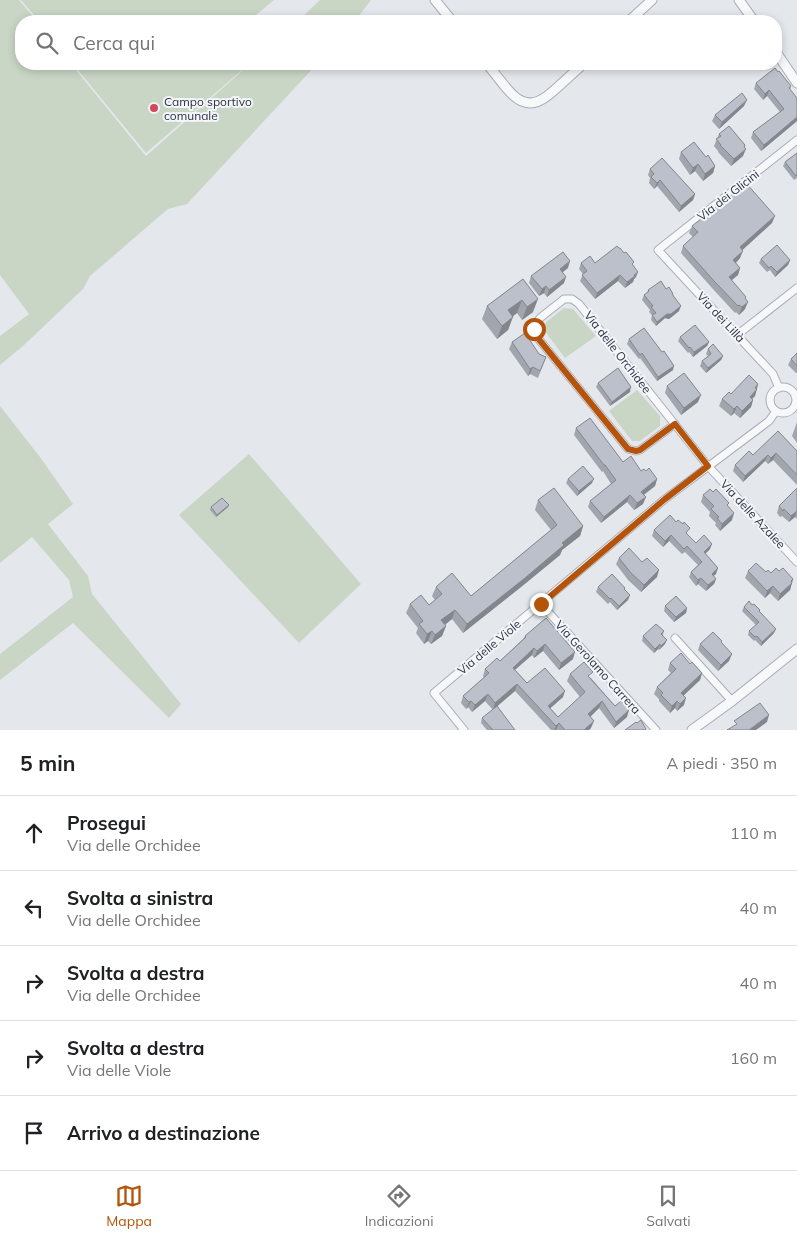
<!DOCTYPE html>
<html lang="it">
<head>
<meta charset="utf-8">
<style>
	:root { --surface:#fff; --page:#f2f2f2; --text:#202124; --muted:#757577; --line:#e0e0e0; --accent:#b45309 }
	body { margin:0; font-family:Mulish,sans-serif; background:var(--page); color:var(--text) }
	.stop { position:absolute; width:15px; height:15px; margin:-11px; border:4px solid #b45309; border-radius:50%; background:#fff }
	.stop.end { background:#b45309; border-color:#fff; box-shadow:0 1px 5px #0008 }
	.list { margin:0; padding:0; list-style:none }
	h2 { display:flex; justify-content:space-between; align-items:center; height:65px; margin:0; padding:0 20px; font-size:21px }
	h2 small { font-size:16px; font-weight:400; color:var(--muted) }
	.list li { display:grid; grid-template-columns:32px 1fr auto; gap:15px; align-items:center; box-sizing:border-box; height:75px; padding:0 20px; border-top:1px solid var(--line) }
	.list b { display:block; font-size:19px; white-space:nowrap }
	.list p { margin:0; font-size:16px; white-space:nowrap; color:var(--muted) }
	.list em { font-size:16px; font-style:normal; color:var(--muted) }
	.icon { flex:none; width:28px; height:28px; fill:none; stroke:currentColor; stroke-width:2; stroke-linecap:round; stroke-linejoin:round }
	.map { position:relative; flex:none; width:797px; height:730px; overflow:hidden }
	.search { position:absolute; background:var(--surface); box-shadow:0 2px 8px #0003; left:15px; right:15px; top:15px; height:55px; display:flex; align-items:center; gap:12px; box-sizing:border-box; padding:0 18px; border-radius:20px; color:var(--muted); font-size:19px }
	.sheet { height:440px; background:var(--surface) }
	nav { display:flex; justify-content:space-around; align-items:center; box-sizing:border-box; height:70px; border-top:1px solid var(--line); background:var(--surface); font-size:14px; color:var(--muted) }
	nav a { display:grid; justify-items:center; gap:2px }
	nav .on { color:var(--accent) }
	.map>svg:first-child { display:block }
	.green { fill:#c9d6c5 }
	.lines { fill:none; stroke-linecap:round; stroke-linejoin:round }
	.minor-casing { stroke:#a9aeb7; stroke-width:9 }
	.tertiary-casing { stroke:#a9aeb7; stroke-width:11 }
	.minor { stroke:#f7f8fa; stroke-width:7 }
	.tertiary { stroke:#f7f8fa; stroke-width:9 }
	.wall { fill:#a1a5ae }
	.shaded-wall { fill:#83868d }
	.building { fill:#bbc0ca; stroke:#83868d }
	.route { stroke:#b45309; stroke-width:6 }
	.poi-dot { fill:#d1495b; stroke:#f4f6f9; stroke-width:2 }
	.labels { text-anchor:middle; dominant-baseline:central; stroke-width:4; stroke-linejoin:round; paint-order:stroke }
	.poi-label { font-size:12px; fill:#2b3445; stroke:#f4f6f9; text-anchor:start }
	.street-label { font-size:12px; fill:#2b3445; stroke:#f4f6f9 }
</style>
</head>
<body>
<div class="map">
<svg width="797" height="730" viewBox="0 0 797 730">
	<rect width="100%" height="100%" fill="#e4e7ec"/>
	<!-- green -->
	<path class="green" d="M0,0h19l18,21h-16v43h50l75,92 104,-92h67l-130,140 -19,5 -78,67 -7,13 -60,57 -23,19v-29l29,-22 -29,-39z
		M21,0h253l-25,21h-210z
		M320,0h51l-16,21h-57z
		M73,64h176l-103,89z
		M564,308l9,1 23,27 -31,22 -21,-28 1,-7z
		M637,390l23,26v10l-20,15h-8l-23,-30z
		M0,406l40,51 33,47 -25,20 40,52 4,18 89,110 -12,14 -96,-95 -73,57v-26l73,-57 -4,-17 -37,-43 -32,26z
		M249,454l112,130 -62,59 -120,-128z"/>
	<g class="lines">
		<!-- minor casing -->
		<g class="minor-casing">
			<path id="minor" d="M737,335l60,-47
				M770 400a13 13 0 1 1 26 0a13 13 0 1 1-26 0Z
				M779,388l-6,-14 -115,-124 139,-110
				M675,424l-35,26 -4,1 -8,-2 -91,-112 -2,-4v-8l5,-7 24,-19h8l7,5 129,162 89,96
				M541,604l115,126
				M675,638l57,63
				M464,730l-30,-37 231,-194 104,-78 7,-10"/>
		</g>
		<!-- tertiary casing -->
		<g class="tertiary-casing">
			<path id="tertiary" d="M435,0l17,21
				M739,0l15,21
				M629,21l23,-21
				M776,52l21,31
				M487,64c9,10 17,23 27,32 18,16 33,1 46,-11 8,-7 15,-14 23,-21
				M692,730l40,-29 65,-52"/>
		</g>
		<!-- minor -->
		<use href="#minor" class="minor"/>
		<!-- tertiary -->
		<use href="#tertiary" class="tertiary"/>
	</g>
	<!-- wall -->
	<path class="wall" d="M756,83l35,3 -1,4 7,8v23l-36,30 -10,-13 2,-6 27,-20 -13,-16 -4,4 -9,-11z
		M744,106l-25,23 -7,-8 3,-6z
		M719,134l26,11 -2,11 -12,10 -13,-14v-1l-4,-5z
		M681,152l25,5 9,9 -2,7 -10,8 -8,-10 -5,4 -11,-16z
		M797,153v25l-3,2 -11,-14 2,-4z
		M650,169l45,25 -2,6 -14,12 -22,-26 -3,3 -5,-6 1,-5 -2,-3z
		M772,223l-30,27 -2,8 -4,5 4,5 -2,7 -7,5 15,19 -1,10 -6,6 -3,-3 -1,1 -23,-25 -31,-35 2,-7 10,-9 -4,-4 3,-7z
		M761,259l29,1 -2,5 -13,12 -5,-7 -3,2 -8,-9z
		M581,263l52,2 3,12 -2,2 -1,3 -8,6 -7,-7 -23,18 -15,-18 3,-7 -4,-5z
		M568,268l-6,4 2,11 -17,14 -3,-4 -5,3 -10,-13 2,-7z
		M523,279l10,33 -11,8 -5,-7 -4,3 -5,14 -11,9 -15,-20 5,-13z
		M666,289l7,6 6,16 -10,8 -4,-1 -9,8 -5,-6 1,-5 -3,-3 1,-2 -8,-10 2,-5 3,-2 1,-3z
		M680,337l29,5 -2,4 -14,11 -4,-5 -1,1 -10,-12z
		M629,339l44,31 -16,11 -17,-23 -1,1 -12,-15z
		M512,342l34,15 -8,21 -8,-4 -2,2 -19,-27z
		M708,349l15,7 -2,4 -15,13 -6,-7 2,-5 6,-5 -2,-2z
		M797,353v20h-1l-8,-8 3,-6z
		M598,383l32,9 -20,14 -14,-19z
		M758,384l-3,12 -3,3 1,1 -2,7 -11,11 -6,-5 -3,3 -12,-10 3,-7 9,-5z
		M667,386l31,16 -17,13 -16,-22z
		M797,422v21l-5,-7z
		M576,428l47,34 18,9h5l11,8 -2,7 -11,9 -1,9 -9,6 -7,-8 -26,21 -13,-16 2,-6 21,-17 -8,-13 -1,1 -28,-37z
		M797,451v34l-24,-25 -5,4 -3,-3 -22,21 -10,-11 2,-6 18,-10z
		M568,479l24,4 -15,13 -11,-13z
		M797,488v31l-2,-2 -6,5 -7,-6 -2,1 -3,-4 2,-7z
		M703,495l25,11 4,14 -12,11 -5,-6 1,-2 -7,-7 1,-4 -9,-10z
		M538,500l45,26 -3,10 -18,14 -2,5 -39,32 -58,46 -11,-14 -7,6 1,1 -4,10 -11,8 -3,-3 -4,3 -8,-11 2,-5 -12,-15 4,-9 19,1 6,-5 -3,-4 4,-9 35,9 80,-66 -16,-20z
		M229,505l-1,2 -12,10 -6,-7 1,-3z
		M654,530l34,4v1l8,8 14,6 -5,5 11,20 -3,2 3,3 -2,5 -8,7 -8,-7 -2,2 -7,-9 2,-5 7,-7 -13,-13 -3,2 -13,-13 -6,6 -11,-11z
		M619,558l23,4 15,15 -16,15 -13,-12 -12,-16z
		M748,571l23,2 8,-2 14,8 -3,11 -12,11 -8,-8 -5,5 -20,-20z
		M598,587l26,3 4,10 -11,10 -7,-8 -2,2 -12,-12z
		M752,605l8,5 -1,1 15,22 -13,13 -6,-6 -1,1 -6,-6 1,-4 7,-6 -14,-14 2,-4z
		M665,606l22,2 -1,5 -12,9 -10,-11z
		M546,618l27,41 -14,11 -16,-19 -9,7 -2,-3 -17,15 12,13 36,14 -13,11 8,9 22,-20 -13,-16 3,-7 21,4 24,28 12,11 -13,11 -15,-20 -9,9 1,11 -2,2h-38l-36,-39 -22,18 22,21h-28l-6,-7 1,-5 11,-8 -8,-9 -13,11 -4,-5 -2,2 -5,-6 2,-7 21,-18 -1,-2 2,-7 15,-8 23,-22 2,-3z
		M664,631l-1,4 2,9 -6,6 -1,-1 -4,4 -12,-12 1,-5z
		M721,642l8,19 -11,10 -20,-21 2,-6z
		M670,663l20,1 12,9 -2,7 -17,15 1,10 -7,6 -2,-3 -5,5 -11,-12v-2l-5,-5 3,-7 14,-14 -3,-3z"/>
	<!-- shaded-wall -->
	<path class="shaded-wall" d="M769,90l-2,6 -4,4 2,-6z
		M747,100l-3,6 -25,23 3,-7z
		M797,117v4l-36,30 3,-6z
		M745,145l-2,7 3,-3 -3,7 -12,10 3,-7z
		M698,164l-3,7 -5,4 3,-7z
		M715,166l-2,7 -10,8 2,-7z
		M660,180l-3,6 -3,3 3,-6z
		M695,194l-2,6 -14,12 2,-6z
		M775,216l-3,7 -35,32 3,-8z
		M743,251l-3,7 -9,10 2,-8z
		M790,260l-2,5 -13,12 2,-5z
		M570,261l-2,7 -10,8 2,-7z
		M740,268l-2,7 -12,10 3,-8z
		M638,272l-2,5 -2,2 -1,3 -8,6 2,-6z
		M620,275l-2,6 -23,18 2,-6z
		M566,277l-2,6 -17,14 2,-7z
		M546,286l-2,7 -5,3 3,-7z
		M538,299l-5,13 -11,8 5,-13z
		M522,300l-5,13 -14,11 5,-14z
		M748,302l-3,7 -6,6 3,-8z
		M681,306l-2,5 -10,8 -4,-1 -9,8 1,-4 10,-8z
		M513,317l-5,13 -11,9 5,-13z
		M709,342l-2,4 -14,11 1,-5z
		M723,356l-2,4 -15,13 2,-5z
		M674,366l-1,4 -16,11 1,-4z
		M533,367l-3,7 -2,2 2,-7z
		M758,384l-3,12 -8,8 3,-7z
		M631,387l-1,5 -20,14 2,-4z
		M701,395l-3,7 -17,13 3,-7z
		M753,400l-2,7 -11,11 2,-7z
		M737,406l-3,7 -3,3 3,-7z
		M776,453l-3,7 -5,4 3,-6z
		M768,455l-3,6 -22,21 2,-6z
		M594,479l-2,4 -15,13 2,-5z
		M657,479l-2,7 -16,12 2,-6z
		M630,495l-3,7 -26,21 3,-6z
		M646,497l-3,7 -9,6 3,-7z
		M229,505l-1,2 -12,10 1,-2z
		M797,511l-2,6 -6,5 2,-6z
		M734,513l-2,7 -12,11 2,-7z
		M583,526l-3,10 -18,14 -2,5 -39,32 -58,46 4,-9 95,-81z
		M671,535l-2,6 -6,6 2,-6z
		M712,544l-2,5 -8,8 2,-5z
		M718,568l-2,6 -7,6 3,-6z
		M659,570l-2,7 -16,15 3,-7z
		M701,578l-3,6 -2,2 2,-6z
		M716,579l-2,5 -8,7 2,-6z
		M793,579l-3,11 -12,11 2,-7z
		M773,586l-3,7 -5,5 2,-7z
		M630,595l-2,5 -11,10 2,-4z
		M687,608l-1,5 -12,9 2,-5z
		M455,610l-3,9 -14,11 3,-10z
		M446,626l-4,10 -11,8 4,-9z
		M776,629l-2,4 -13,13 1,-4z
		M432,631l-4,10 -4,3 3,-10z
		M667,640l-2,4 -6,6 2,-4z
		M545,644l-2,7 -9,7 3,-7z
		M660,644l-2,5 -4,4 1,-4z
		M534,648l-2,7 -22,19 3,-6z
		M575,652l-2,7 -14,11 2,-7z
		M732,654l-3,7 -11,10 3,-6z
		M702,673l-2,7 -21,20 2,-7z
		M517,684l-2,7 -22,19 2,-7z
		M565,691l-2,6 -18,16 3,-7z
		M488,694l-3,7 -13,11 3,-7z
		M686,698l-2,7 -7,6 3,-7z
		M471,701l-3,6 -2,2 3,-7z
		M602,701l-3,7 -13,13 2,-7z
		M677,701l-2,7 -5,5 2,-7z
		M629,710l-2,7 -13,11 2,-6z
		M769,715l-2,7 -11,8h-7z
		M594,721l-3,7 -2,2h-5z
		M559,723l-3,7h-2l2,-4z"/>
	<!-- building -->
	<path class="building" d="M775,68l3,4 1,-1 12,15 -2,2 8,10v19l-33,28 -11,-13 31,-23 -15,-19 -4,4 -9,-11z
		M742,93l5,7 -25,22 -7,-7z
		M729,126l16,19 -1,2 2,2 -12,10 -14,-14h1l-5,-6 5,-3 -2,-2z
		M694,142l12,15 2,-2 7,11 -10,8 -7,-10 -5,4 -12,-16z
		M797,153v22l-1,1 -11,-14z
		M662,158l33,36 -14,12 -21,-26 -3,3 -6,-6 3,-3 -4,-5z
		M746,183l29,33 -35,31 3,4 -10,9 7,8 -11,9 17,20 -1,1 3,4 -6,5 -3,-2 -1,1 -24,-25 -31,-35 15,-14 -6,-6z
		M777,245l13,15 -13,12 -6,-6 -2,2 -8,-9z
		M617,246l2,2h1l4,5 2,-1 8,10 -2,2 6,8 -4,3 1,1 -8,6 -7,-7 -23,18 -15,-18 5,-4 -6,-8 9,-7 5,7z
		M563,252l7,9 -10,8 6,8 -17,13 -3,-4 -4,3 -11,-13z
		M523,279l15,20 -11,8 -5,-7 -14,10 5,7 -11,9 -15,-20z
		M661,281l5,8 3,-2 4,7h-1l9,12 -10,8h-4l-10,8 -5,-7 4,-2 -5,-6 2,-1 -9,-11 5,-4 -1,-1z
		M695,325l14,17 -15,10 -4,-5 -1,1 -9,-11z
		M644,328l18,24 2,-1 10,15 -16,11 -16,-24 -2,2 -11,-16z
		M525,333l14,21 7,3 -6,14 -7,-4 -3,2 -18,-27z
		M713,344l10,12 -15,12 -6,-7 9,-7 -3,-5z
		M797,353v13l-6,-7z
		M618,368l13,19 -19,15 -14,-19z
		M684,373l17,22 -17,13 -17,-22z
		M749,375l9,9 -3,4 2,1 -7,8 3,3 -11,11 -5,-5 -3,3 -12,-10 7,-7 2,2z
		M590,418l33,44 8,-6 10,15 3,-2 2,2 3,-3 8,11 -16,13 5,5 -9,6 -7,-8 -26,22 -14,-16 26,-21 -11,-15h-1l-28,-37z
		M778,431l19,20v24l-21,-22 -5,5 -3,-3 -23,21 -10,-11 14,-14 4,4z
		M583,466l11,13 -15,12 -11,-12z
		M554,488l29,38 -21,17 2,2 -39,33 -58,46 -12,-14 -14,10 5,6 -11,9 -3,-4 -5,3 -8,-10 4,-3 -13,-17 11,-9 8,10 13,-11 -6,-7 16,-14 19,23 86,-71 -19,-25z
		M797,488v23l-6,5 -7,-7 -1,2 -4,-5z
		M710,489l3,3 3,-3 13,14 -2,2 7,8 -12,11 -5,-6 2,-1 -8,-8 3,-3 -11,-11z
		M222,498l7,7 -12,10 -6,-8z
		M670,515l6,7 2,-2 5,4 1,-2 6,6 -4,5 10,10 8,-8 8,9 -8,8 14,16 -6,6 4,5 -8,6 -7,-7 -3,2 -7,-8 11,-10 -15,-16 -3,3 -13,-14 -6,6 -11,-11z
		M629,548l13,14 5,-4 12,12 -15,15 -13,-12 -12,-15z
		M756,563l10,9 2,-2 3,3 5,-5 3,3 4,-3 10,11 -2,2 1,2 -12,11 -7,-8 -6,5 -19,-20z
		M612,574l13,14 -1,1 6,6 -11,11 -8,-8 -1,1 -12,-12z
		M676,596l11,12 -11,9 -11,-11z
		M749,601l3,4 2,-1 6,6 -1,1 17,18 -14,13 -5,-6 -2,1 -6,-6 10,-9 -15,-15z
		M546,618l29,34 -14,11 -16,-19 -8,7 -3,-3 -21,20 14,15 18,-15 20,23 -17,15 10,11 27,-25 -15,-18 14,-12 9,10 -5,4 27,30 6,-5 8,9 -13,12 -14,-21 -14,13 6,7 -10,9h-19l-6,-7 -3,3 -39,-42 -22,19 -7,-9 -13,11 -4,-4 -2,1 -6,-6 26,-23 -4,-4 12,-11 3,3 26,-24 -1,-1z
		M656,624l8,7 -3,3 6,6 -6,6 -1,-2 -5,5 -12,-13z
		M713,632l9,9 -1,1 11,12 -11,11 -21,-21z
		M681,653l9,11 2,-2 10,11 -21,20 5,5 -6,6 -3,-3 -5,5 -11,-11 2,-2 -6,-6 19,-18 -6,-6z
		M760,703l9,12 -20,15h-22l10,-6 -3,-3z
		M497,706l18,24h-22l-11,-12z
		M641,720l5,9 -1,1h-20l11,-8 1,1z"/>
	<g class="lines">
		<!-- route -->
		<path class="route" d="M534,329l3,8 91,112 8,2 4,-1 35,-26 33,42 -43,33 -124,105"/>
	</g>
	<!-- markers -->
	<circle class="poi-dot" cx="154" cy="108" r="5"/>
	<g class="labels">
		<!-- poi labels -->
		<g class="poi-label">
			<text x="164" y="101">Campo sportivo<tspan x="164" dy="14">comunale</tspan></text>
		</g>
		<!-- street labels -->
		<g class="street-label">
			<text transform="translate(728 195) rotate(-38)">Via dei Glicini</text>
			<text transform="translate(721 317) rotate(47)">Via dei Lillà</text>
			<text transform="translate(618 352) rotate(52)">Via delle Orchidee</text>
			<text transform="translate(753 514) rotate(47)">Via delle Azalee</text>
			<text transform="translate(489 647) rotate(-40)">Via delle Viole</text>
			<text transform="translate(598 667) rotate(48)">Via Gerolamo Carrera</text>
		</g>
	</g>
</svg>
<div class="stop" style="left:534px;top:329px"></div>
<div class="stop end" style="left:541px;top:604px"></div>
<div class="search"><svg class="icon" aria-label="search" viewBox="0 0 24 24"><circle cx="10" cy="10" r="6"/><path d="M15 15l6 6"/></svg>Cerca qui</div>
</div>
<section class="sheet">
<h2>5 min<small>A piedi · 350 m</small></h2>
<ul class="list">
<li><svg class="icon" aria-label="ahead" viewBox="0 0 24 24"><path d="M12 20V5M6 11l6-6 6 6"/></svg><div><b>Prosegui</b><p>Via delle Orchidee</p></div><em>110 m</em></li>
<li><svg class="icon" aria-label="left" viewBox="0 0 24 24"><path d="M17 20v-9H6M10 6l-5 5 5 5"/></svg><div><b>Svolta a sinistra</b><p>Via delle Orchidee</p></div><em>40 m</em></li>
<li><svg class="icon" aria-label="right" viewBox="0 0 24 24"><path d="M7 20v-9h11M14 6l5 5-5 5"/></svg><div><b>Svolta a destra</b><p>Via delle Orchidee</p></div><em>40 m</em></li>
<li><svg class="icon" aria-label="right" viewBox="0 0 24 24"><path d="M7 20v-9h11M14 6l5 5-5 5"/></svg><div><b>Svolta a destra</b><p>Via delle Viole</p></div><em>160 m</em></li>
<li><svg class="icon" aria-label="arrive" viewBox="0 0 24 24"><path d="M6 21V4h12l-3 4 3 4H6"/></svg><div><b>Arrivo a destinazione</b></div></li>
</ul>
</section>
<nav>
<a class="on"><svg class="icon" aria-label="map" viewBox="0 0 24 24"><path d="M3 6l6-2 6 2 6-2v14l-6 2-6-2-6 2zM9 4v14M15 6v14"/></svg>Mappa</a>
<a><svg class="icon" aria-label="directions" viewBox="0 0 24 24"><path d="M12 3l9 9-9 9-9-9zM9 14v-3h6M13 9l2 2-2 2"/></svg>Indicazioni</a>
<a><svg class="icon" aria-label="saved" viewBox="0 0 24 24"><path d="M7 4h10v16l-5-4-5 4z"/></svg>Salvati</a>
</nav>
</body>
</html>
